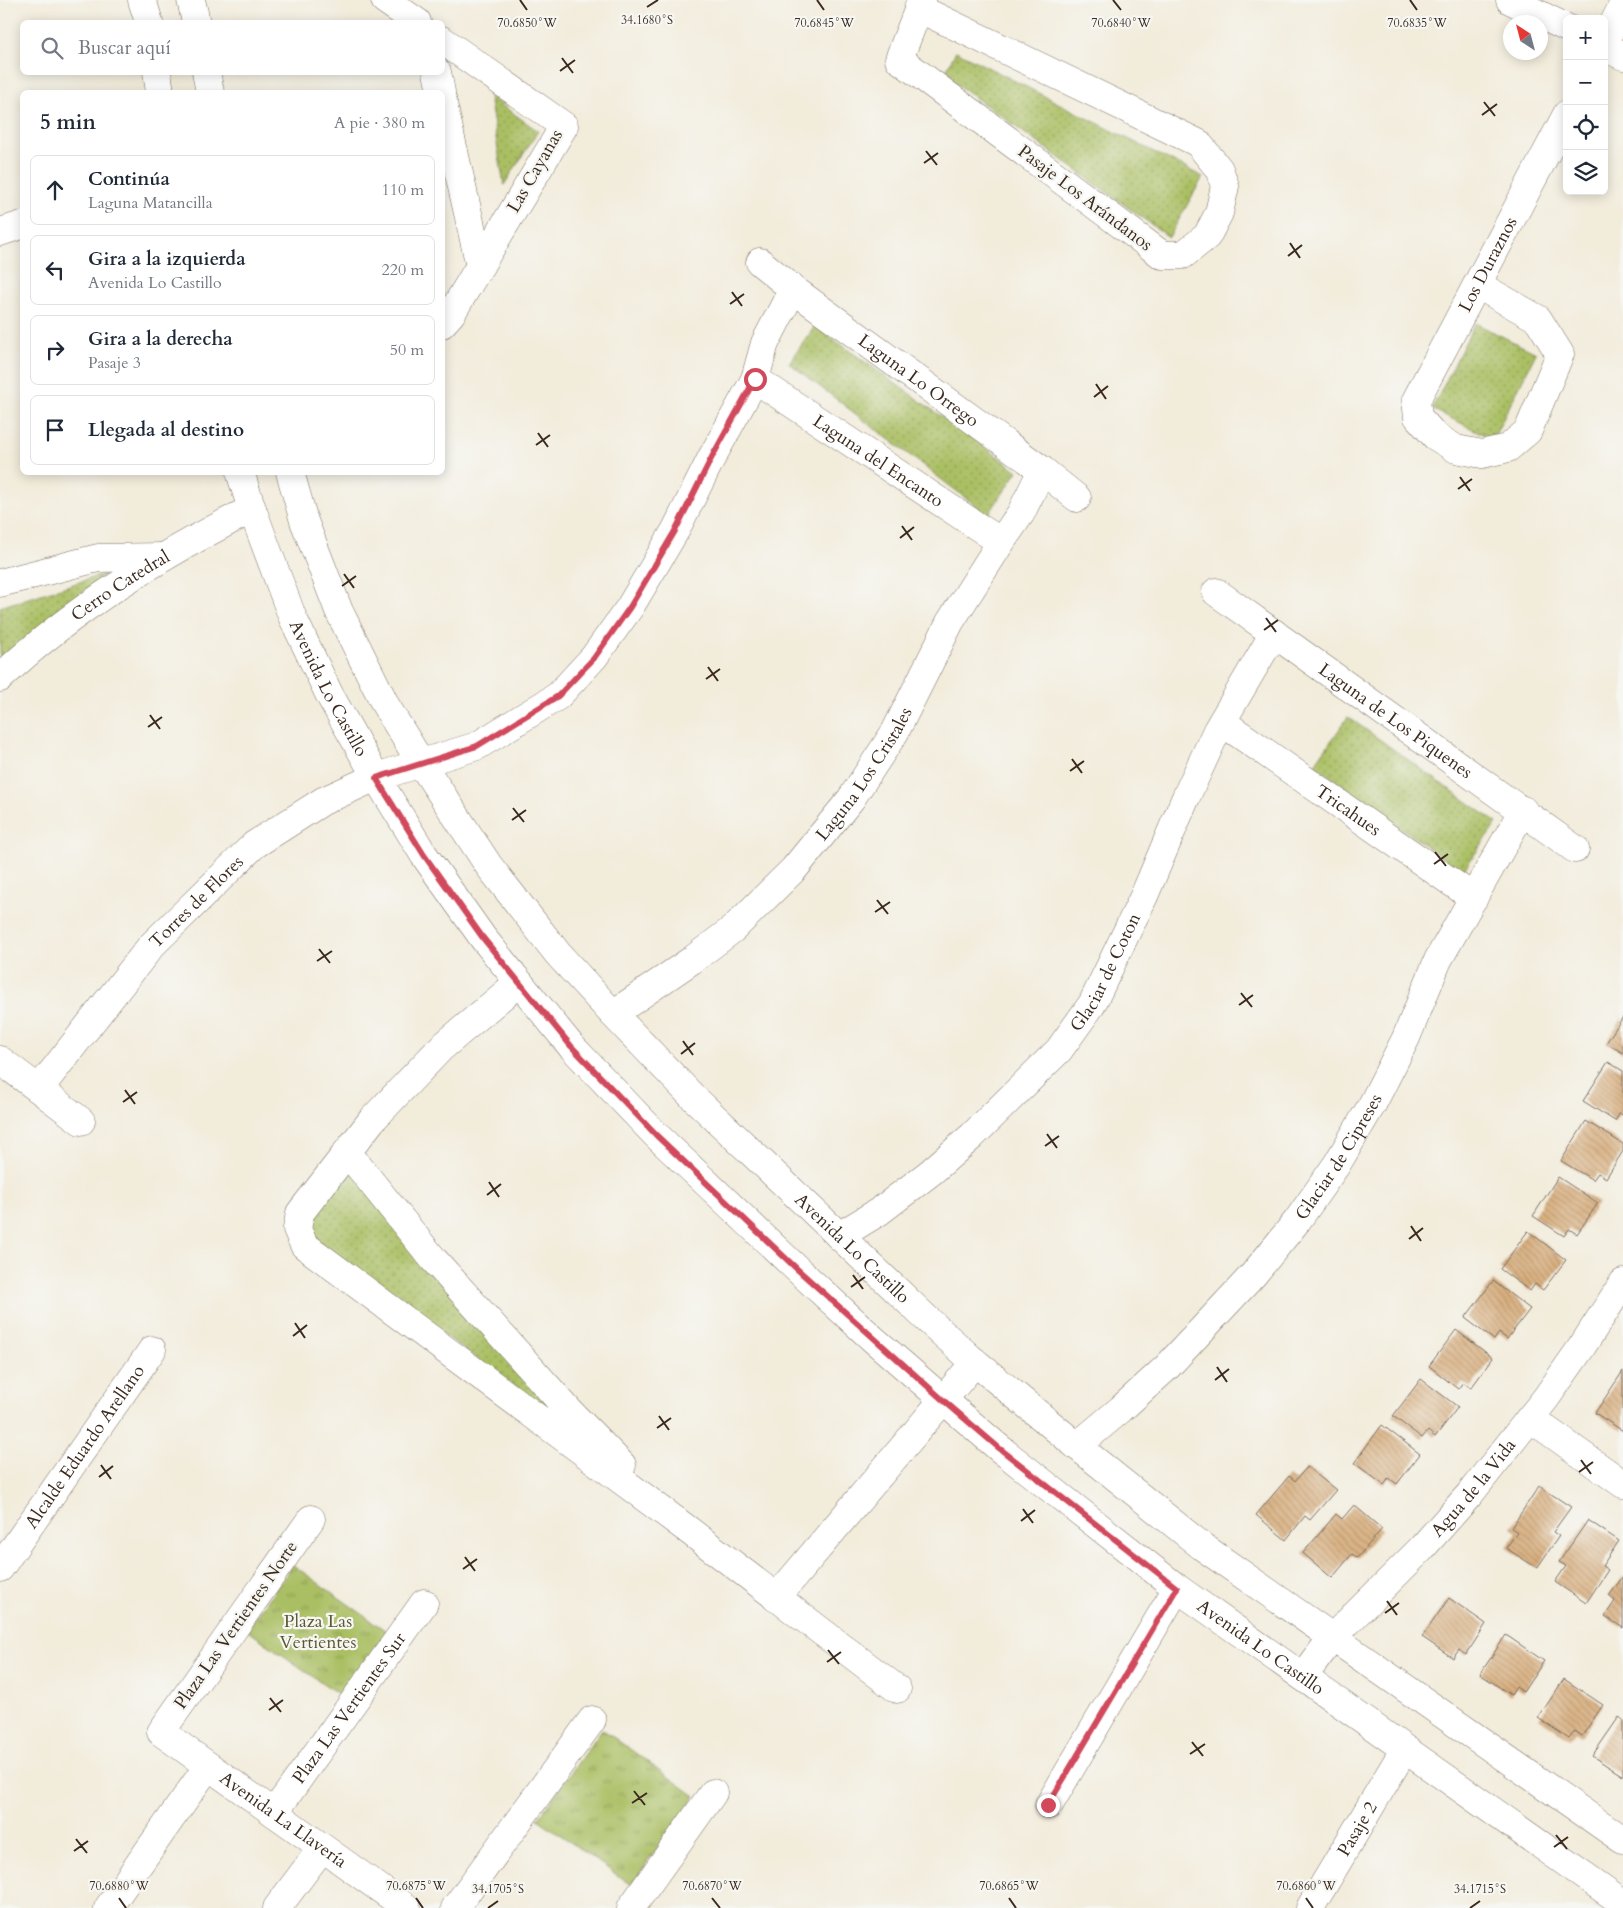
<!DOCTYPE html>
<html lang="es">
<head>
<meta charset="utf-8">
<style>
	:root { --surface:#fff; --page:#f6f6f7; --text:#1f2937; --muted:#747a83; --line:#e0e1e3 }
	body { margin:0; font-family:Cardo,serif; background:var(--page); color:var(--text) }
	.controls { position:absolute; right:15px; top:15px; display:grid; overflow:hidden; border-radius:8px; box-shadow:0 2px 12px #0003 }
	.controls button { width:45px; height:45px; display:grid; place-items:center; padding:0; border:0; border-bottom:1px solid var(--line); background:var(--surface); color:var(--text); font:25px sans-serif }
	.compass { position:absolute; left:1503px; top:15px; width:45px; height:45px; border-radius:50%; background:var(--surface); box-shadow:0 2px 12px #0003; rotate:324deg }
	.stop { position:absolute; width:15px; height:15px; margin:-11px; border:4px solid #d1495b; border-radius:50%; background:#fff }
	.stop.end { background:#d1495b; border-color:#fff; box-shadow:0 1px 5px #0008 }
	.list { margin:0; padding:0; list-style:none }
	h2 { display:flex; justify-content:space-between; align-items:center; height:65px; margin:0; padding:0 20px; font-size:21px }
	h2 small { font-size:16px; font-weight:400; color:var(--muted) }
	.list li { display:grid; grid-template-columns:32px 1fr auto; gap:15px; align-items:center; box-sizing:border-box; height:70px; margin:0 10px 10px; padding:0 10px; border:1px solid var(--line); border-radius:8px }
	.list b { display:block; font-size:19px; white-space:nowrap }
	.list p { margin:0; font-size:16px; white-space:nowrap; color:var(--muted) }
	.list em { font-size:16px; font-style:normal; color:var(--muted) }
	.icon { flex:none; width:28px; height:28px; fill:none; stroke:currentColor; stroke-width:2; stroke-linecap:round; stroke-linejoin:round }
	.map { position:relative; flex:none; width:1623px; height:1908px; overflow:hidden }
	.search { position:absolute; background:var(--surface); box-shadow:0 2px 12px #0003; left:20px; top:20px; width:425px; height:55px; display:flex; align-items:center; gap:12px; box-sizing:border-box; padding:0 18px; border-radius:8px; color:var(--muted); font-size:19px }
	.panel { position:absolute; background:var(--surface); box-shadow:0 2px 12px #0003; left:20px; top:90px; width:425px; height:385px; border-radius:8px }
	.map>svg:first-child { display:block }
	.grass { fill:url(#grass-dots); stroke:#727440 }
	.park { fill:url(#park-tufts); stroke:#727440 }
	.building { fill:url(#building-back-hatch) }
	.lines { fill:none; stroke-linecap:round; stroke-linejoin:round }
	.minor-casing { stroke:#7b6e60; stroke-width:29 }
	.minor { stroke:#fff; stroke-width:28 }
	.route { stroke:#d1495b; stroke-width:6 }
	.ticks { fill:none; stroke:#3b2a1e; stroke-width:2 }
	.labels { text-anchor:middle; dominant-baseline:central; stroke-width:4.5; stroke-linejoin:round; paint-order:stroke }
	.street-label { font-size:18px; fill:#3b2a1e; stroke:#f6f6f2 }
	.park-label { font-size:18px; fill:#5c5733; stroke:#f6f6f2 }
	.ticks-label { font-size:12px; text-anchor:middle; fill:#3b2a1e; stroke:#f6f6f2; stroke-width:4.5; stroke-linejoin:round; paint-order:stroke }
</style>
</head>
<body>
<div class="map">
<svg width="1623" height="1908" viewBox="0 0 1623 1908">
	<defs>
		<pattern id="grass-dots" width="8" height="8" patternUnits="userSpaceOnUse" patternTransform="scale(1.25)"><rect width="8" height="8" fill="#aabf63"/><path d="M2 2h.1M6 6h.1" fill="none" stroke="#8c9b51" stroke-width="1.8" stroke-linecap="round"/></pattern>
		<pattern id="park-tufts" width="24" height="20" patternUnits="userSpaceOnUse" patternTransform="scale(1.25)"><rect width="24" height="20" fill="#aabf63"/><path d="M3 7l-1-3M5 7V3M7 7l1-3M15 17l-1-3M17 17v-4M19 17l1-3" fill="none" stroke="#8c9b51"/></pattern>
		<pattern id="building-back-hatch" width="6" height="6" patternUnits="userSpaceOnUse" patternTransform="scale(1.25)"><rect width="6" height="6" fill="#d8ad7c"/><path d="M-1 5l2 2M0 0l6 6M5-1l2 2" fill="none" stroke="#b08d65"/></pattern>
	</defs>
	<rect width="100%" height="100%" fill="#f6f6f2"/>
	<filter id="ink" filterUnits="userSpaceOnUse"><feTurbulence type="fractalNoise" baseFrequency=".02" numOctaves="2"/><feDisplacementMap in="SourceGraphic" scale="10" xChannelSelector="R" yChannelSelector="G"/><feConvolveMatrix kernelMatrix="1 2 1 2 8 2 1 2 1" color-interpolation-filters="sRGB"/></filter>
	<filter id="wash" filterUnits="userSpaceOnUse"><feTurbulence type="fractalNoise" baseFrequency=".0096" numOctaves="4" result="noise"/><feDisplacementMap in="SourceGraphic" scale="20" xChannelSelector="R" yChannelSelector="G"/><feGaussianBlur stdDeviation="1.12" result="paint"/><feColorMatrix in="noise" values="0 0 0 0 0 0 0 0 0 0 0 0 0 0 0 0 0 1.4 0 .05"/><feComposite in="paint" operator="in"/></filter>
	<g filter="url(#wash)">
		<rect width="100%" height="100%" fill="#f2ecdb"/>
		<!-- grass -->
		<path class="grass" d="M956,51l247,126 -34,60 -225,-162z
			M489,96l49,35 -34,54z
			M1475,323l61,30 -43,86 -61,-30z
			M815,326l203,145 -30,44 -199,-152z
			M105,574l-105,87v-54z
			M1348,717l149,106 -35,49 -148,-107z
			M348,1167l220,259 -251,-185 -4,-15v-8z"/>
		<!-- park -->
		<path class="park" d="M293,1565l96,68 -45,65 -97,-68z
			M602,1729l93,67 -64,89 -93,-66z"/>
		<g id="blocks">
			<!-- building -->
			<path class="building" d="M1623,1017v36l-17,-10z
				M1608,1062l15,9v45l-3,-3 -5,8 -32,-20z
				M1586,1121l37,23v7l-17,27 -8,-5 -5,7 -32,-19z
				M1558,1177l40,26 -21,31 -8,-5 -5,7 -31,-20z
				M1528,1231l38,29 -23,30 -8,-6 -5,7 -30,-22z
				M1493,1281l37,28 -23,30 -8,-6 -5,7 -29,-22z
				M1456,1330l37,28 -22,30 -8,-6 -5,7 -29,-23z
				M1623,1371v60l-28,-18z
				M1421,1379l37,28 -23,30 -7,-6 -6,7 -29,-22z
				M1382,1425l38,29 -23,30 -8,-6 -5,7 -30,-22z
				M1307,1467l29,23 -26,30 -5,-4 -19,24 -30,-25 33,-39 6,5z
				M1539,1486l32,21 -18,25 6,4 -22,32 -31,-20 11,-16 -6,-4z
				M1354,1505l28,24 -25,29 -5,-4 -20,24 -29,-25 33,-39 6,5z
				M1588,1520l31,21 -17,25 6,4 -22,33 -31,-21 11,-16 -7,-4z
				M1623,1576v52l-18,-12 10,-15 -6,-5z
				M1449,1598l37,26 -20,31 -7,-5 -6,8 -31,-21z
				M1506,1635l38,26 -21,31 -7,-5 -5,8 -31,-21z
				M1564,1679l39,26 -21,31 -7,-5 -6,8 -31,-21z
				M1619,1717l4,3v56l-31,-20z"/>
		</g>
	</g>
	<g filter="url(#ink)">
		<use href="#blocks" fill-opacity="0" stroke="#7b6e60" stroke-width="1"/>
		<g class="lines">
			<!-- minor casing -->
			<g class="minor-casing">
				<g id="minor">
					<path d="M142,0l7,22"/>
					<path d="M191,0l5,22"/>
					<path d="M385,0l32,22"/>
					<path d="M1510,0l57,28"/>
					<path d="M918,8l280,135 21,26 6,17 -6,27 -12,23 -24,19h-21l-263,-196 23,-59"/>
					<path d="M442,40l122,86 -113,188 -9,10"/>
					<path d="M1604,42l19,-37"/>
					<path d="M1604,47l19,9"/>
					<path d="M157,72l3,20"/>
					<path d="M206,72l4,20"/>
					<path d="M437,72l4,20"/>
					<path d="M442,99l38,167"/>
					<path d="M0,232l22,-7"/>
					<path id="s1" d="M760,262l33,27 249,181 35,28"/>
					<path id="s2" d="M1478,285l60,34 22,35 -32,77 -20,17 -26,6 -26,-5 -21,-13 -17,-19 -2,-17 151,-286"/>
					<path id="s3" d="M755,379l246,163"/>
					<path id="s4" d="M240,472l12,37 40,107 37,78 47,83 48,78 59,83 88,108 85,89 141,134 76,70 126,109 178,140 446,315"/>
					<path id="s5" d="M290,472l14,49 35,90 47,95 35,57 68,103 69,88 55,60 79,82 236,224 42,38 107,88 126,101 420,293"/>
					<path d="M0,583l98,-25 66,-1"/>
					<path id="s6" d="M1216,592l359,257"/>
					<path id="s7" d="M0,678c73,-70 162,-123 252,-169"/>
					<path id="s8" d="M1222,722l252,176"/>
					<path d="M519,982l-78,66 -69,72 -72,93 -3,16 7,16 379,281 214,163"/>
					<path id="s9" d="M613,1014l79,-54 41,-31 61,-60 57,-70 44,-67 55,-110 51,-80 20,-29 21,-43"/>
					<path d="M0,1060l81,61"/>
					<path id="s10" d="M39,1089l112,-143 103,-101 69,-44 53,-24 101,-31 81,-50 36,-39 36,-50 45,-76 37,-74 43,-78 10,-36 28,-54"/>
					<path d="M347,1152l87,108 137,153 51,52"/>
					<path id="s11" d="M839,1236l41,-25 51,-39 41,-36 87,-86 33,-46 52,-108 42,-99 31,-67 57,-97"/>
					<path d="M1530,1418l93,66"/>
					<path id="s12" d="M1077,1446l44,-37 46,-42 86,-92 44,-54 40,-57 36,-61 33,-65 32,-78 85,-150"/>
					<path id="s13" d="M311,1519l-150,213 246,176"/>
					<path id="s14" d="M0,1568l152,-218"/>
					<path d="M776,1598l199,-236"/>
					<path id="s15" d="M1303,1677l29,-39 89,-89 48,-54 77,-97 35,-50 42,-65"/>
					<path d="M1049,1805l128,-217"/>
					<path id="s16" d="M274,1813l150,-210"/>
					<path d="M108,1908l100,-142"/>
					<path d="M277,1908l45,-60"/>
					<path d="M455,1908l137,-188"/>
					<path d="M631,1908l82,-115"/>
					<path id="s17" d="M1310,1908l94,-158"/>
				</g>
			</g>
			<!-- minor -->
			<use href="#minor" class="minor"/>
		</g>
	</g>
	<g class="lines" filter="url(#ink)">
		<!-- route -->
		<path class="route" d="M755,379l-43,78 -37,74 -45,76 -36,51 -36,38 -81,50 -101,32 48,77 59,83 88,108 85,89 141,134 146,131 56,48 178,140 -129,217"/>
	</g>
	<!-- ticks -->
	<path class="ticks" d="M520,0l7,10M817,0l7,10M1113,0l8,10M1410,0l7,10M647,7l11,-7M562,58l11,15M560,71l15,-11M1484,102l11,14M1482,115l15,-11M926,151l11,14M924,163l14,-10M1290,243l10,15M1288,256l14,-11M732,292l10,14M730,304l14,-10M1096,384l10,15M1094,397l14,-11M538,433l10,14M536,445l14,-10M1460,477l10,14M1458,489l14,-10M902,526l10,14M900,538l14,-11M344,574l10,14M342,586l14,-10M1266,618l10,14M1264,630l14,-10M708,667l10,14M706,679l14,-10M150,715l10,14M148,727l14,-10M1072,759l10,14M1070,771l14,-10M513,808l11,14M512,820l14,-10M1435,852l11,14M1434,864l14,-10M877,900l11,14M875,912l15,-10M319,949l11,14M317,961l15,-10M1241,993l11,14M1239,1005l14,-10M683,1041l10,14M681,1054l14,-11M125,1090l10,14M123,1102l14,-10M1047,1134l10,14M1045,1146l14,-10M489,1182l10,15M487,1195l14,-11M1411,1226l10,15M1409,1239l14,-11M853,1275l10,14M851,1287l14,-10M295,1323l10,15M293,1336l14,-11M1217,1367l10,15M1215,1380l14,-11M659,1416l10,14M657,1428l14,-10M1581,1460l10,14M101,1465l10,14M1579,1472l14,-10M99,1477l14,-11M1023,1509l10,14M1021,1521l14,-11M465,1557l10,14M463,1569l14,-10M1387,1601l10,14M1385,1613l14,-10M828,1650l11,14M827,1662l14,-10M270,1698l11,14M269,1710l14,-10M1192,1742l11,14M1190,1754l15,-10M634,1791l11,14M632,1803l15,-10M1556,1835l11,14M76,1839l11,14M1554,1847l14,-10M74,1851l14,-10M119,1898l7,10M416,1898l7,10M712,1898l8,10M1009,1898l7,10M1306,1898l7,10M488,1908l10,-7M1470,1908l10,-7"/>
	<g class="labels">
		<!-- street labels -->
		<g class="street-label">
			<text transform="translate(535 171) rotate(-60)">Las Cayanas</text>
			<text transform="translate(1085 198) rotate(37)">Pasaje Los Arándanos</text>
			<text stroke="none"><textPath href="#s2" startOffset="494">Los Duraznos</textPath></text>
			<text stroke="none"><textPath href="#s1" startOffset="198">Laguna Lo Orrego</textPath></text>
			<text stroke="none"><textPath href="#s3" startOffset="148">Laguna del Encanto</textPath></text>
			<text stroke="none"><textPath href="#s7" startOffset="152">Cerro Catedral</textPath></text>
			<text stroke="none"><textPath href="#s4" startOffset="234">Avenida Lo Castillo</textPath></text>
			<text stroke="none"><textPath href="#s6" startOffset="221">Laguna de Los Piquenes</textPath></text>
			<text stroke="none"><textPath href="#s9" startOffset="351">Laguna Los Cristales</textPath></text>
			<text stroke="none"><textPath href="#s8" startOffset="154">Tricahues</textPath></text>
			<text stroke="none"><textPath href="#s10" startOffset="245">Torres de Flores</textPath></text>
			<text stroke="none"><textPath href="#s11" startOffset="380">Glaciar de Coton</textPath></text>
			<text stroke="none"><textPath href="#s12" startOffset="392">Glaciar de Cipreses</textPath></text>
			<text stroke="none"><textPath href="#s5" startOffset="972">Avenida Lo Castillo</textPath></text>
			<text stroke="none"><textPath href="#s14" startOffset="148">Alcalde Eduardo Arellano</textPath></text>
			<text stroke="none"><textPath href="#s15" startOffset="255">Agua de la Vida</textPath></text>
			<text transform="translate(236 1625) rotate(-55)">Plaza Las Vertientes Norte</text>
			<text stroke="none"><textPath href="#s4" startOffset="1584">Avenida Lo Castillo</textPath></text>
			<text stroke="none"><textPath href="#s16" startOffset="129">Plaza Las Vertientes Sur</textPath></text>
			<text stroke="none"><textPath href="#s13" startOffset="411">Avenida La Llavería</textPath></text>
			<text stroke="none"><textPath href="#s17" startOffset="92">Pasaje 2</textPath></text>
		</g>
		<!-- park labels -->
		<g class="park-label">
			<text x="318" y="1621">Plaza Las<tspan x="318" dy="21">Vertientes</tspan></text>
		</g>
	</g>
	<g class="ticks-label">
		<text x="647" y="24">34.1680°S</text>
		<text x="527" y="27">70.6850°W</text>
		<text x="824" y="27">70.6845°W</text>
		<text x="1121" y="27">70.6840°W</text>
		<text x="1417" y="27">70.6835°W</text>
		<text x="119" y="1890">70.6880°W</text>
		<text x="416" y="1890">70.6875°W</text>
		<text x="712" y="1890">70.6870°W</text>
		<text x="1009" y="1890">70.6865°W</text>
		<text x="1306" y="1890">70.6860°W</text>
		<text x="498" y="1893">34.1705°S</text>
		<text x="1480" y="1893">34.1715°S</text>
	</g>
</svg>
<div class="controls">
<button>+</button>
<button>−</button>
<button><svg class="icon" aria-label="locate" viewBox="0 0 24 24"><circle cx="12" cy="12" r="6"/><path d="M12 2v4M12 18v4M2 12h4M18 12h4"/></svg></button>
<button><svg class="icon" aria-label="layers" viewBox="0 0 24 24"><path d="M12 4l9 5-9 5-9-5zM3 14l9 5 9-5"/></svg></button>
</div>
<svg class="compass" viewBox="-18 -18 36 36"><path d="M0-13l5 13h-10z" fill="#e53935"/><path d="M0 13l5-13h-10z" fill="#747a83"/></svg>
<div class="stop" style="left:755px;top:379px"></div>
<div class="stop end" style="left:1048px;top:1805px"></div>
<div class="search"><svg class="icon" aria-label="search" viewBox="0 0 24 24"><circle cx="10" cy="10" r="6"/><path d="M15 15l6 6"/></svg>Buscar aquí</div>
<section class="panel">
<h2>5 min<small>A pie · 380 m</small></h2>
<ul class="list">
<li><svg class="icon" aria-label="ahead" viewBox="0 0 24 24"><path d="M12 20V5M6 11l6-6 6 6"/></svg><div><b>Continúa</b><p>Laguna Matancilla</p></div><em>110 m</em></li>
<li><svg class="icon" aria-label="left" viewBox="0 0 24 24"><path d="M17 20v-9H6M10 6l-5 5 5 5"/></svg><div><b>Gira a la izquierda</b><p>Avenida Lo Castillo</p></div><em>220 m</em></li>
<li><svg class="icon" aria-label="right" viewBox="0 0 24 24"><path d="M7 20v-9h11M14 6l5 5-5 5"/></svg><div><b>Gira a la derecha</b><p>Pasaje 3</p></div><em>50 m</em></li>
<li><svg class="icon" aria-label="arrive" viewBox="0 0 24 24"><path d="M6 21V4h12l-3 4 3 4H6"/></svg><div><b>Llegada al destino</b></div></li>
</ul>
</section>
</div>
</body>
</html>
